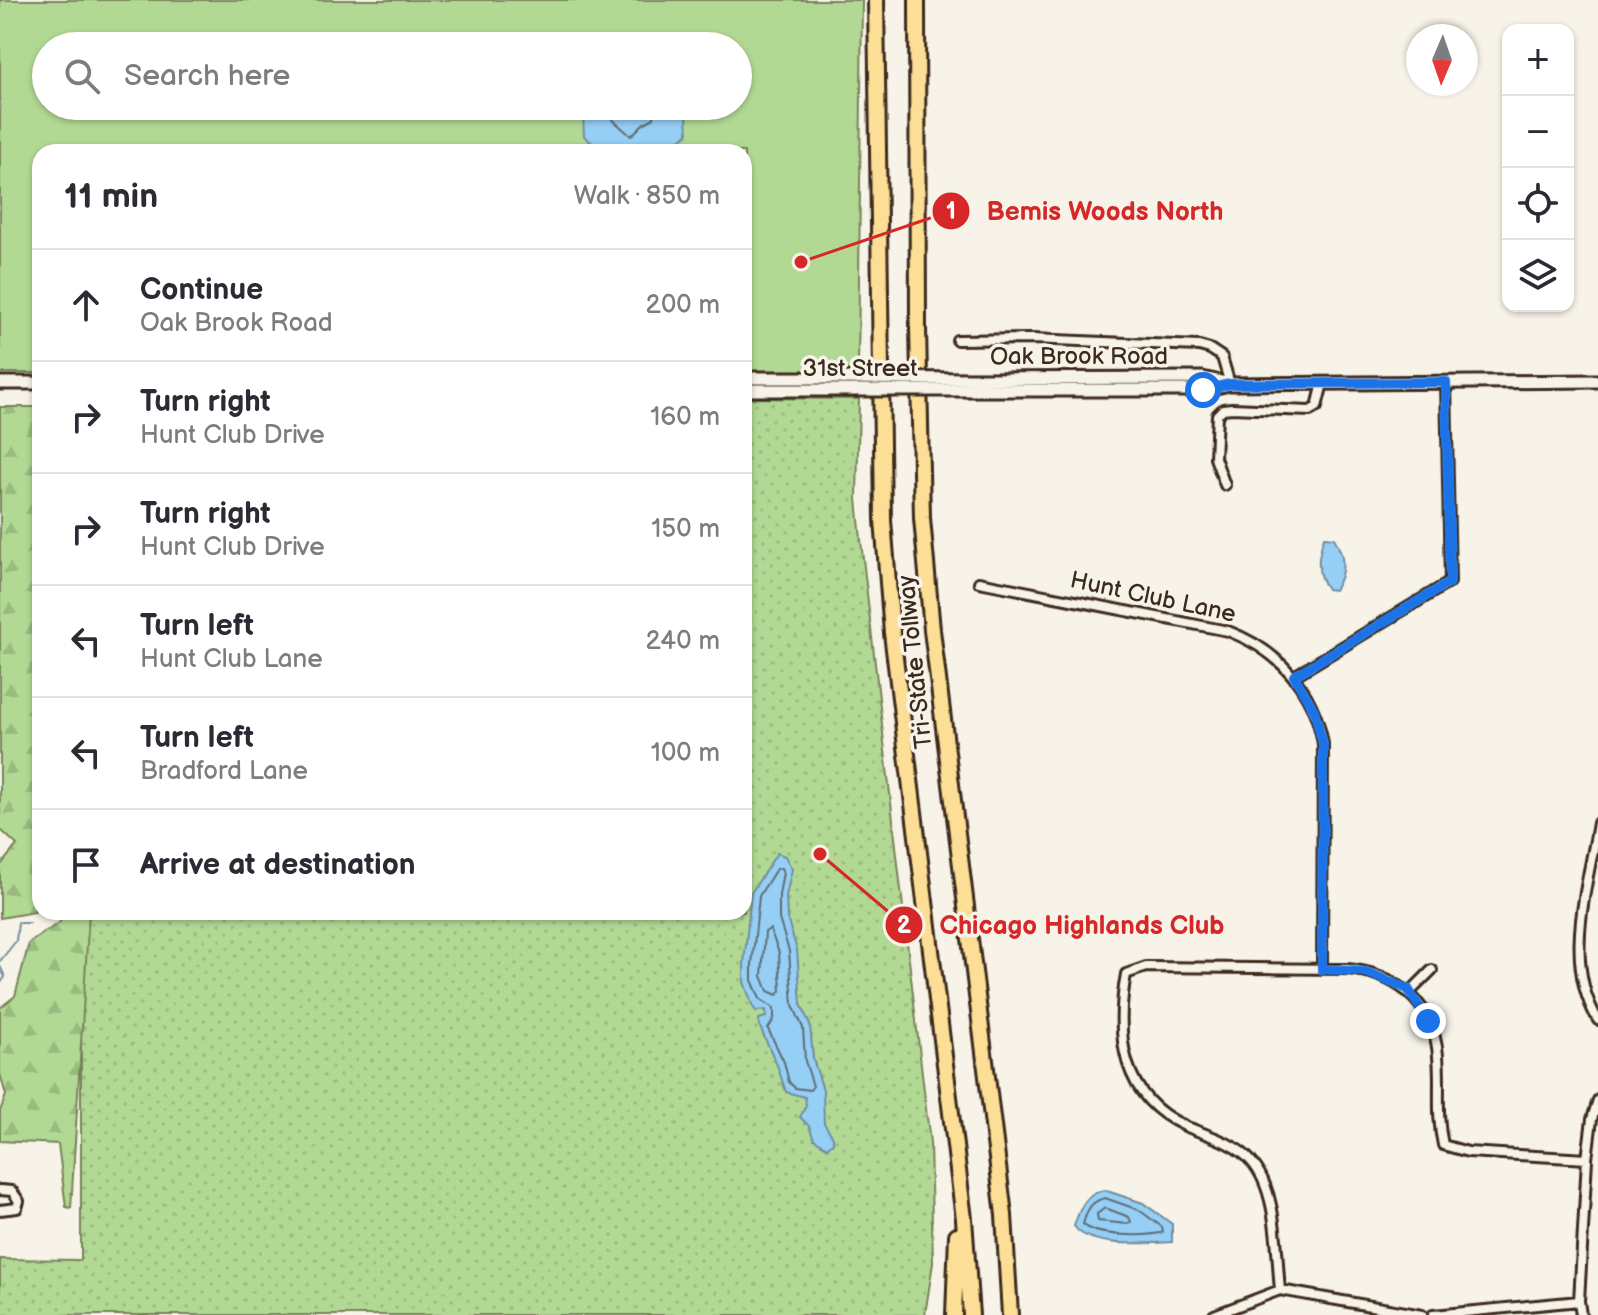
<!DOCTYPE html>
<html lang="en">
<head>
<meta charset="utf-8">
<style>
	:root { --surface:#fff; --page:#f2f2f3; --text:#2b2b33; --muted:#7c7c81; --line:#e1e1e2 }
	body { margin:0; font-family:"Balsamiq Sans",sans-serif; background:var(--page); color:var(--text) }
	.controls { position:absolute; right:24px; top:24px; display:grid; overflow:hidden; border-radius:16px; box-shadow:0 2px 6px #0004 }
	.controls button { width:72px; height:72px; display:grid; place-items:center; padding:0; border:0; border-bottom:2px solid var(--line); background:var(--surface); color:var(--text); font:40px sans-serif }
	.compass { position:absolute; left:1406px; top:24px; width:72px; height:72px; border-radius:50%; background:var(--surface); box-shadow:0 2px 6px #0004; rotate:182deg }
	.stop { position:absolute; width:24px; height:24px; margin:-18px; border:6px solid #1a73e8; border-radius:50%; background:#fff }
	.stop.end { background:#1a73e8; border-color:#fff; box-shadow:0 2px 8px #0008 }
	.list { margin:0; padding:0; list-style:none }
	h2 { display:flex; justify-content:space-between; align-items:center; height:104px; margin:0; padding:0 32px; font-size:34px }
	h2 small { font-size:26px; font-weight:400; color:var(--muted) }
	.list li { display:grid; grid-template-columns:52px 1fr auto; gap:24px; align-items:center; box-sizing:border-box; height:112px; padding:0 32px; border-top:2px solid var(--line) }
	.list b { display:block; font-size:30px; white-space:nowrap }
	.list p { margin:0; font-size:26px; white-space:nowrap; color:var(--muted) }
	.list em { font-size:26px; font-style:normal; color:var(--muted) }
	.icon { flex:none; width:44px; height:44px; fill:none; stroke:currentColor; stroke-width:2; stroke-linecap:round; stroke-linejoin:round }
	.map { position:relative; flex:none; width:1598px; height:1315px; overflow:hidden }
	.search { position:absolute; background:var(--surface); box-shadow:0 2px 6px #0004; left:32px; top:32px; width:720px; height:88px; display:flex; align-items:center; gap:20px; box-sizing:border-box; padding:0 28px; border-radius:44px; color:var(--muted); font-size:30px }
	.panel { position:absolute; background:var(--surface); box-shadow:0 2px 6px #0004; left:32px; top:144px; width:720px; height:776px; border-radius:24px }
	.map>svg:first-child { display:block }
	.grass { fill:url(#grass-dots); stroke:#768259; stroke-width:2 }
	.forest { fill:url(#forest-firs); stroke:#768259; stroke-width:2 }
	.park { fill:#b2d994; stroke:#768259; stroke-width:2; fill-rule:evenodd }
	.water { fill:#95cff5; stroke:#718d9f; stroke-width:2 }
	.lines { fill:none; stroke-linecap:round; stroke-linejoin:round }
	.shore { stroke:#5f6c74; stroke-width:2 }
	.stream { stroke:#718d9f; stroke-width:2 }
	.street-casing { stroke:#3b2a1e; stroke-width:14 }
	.secondary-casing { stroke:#3b2a1e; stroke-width:17 }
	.highway-casing { stroke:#3b2a1e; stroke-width:20 }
	.street { stroke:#f7f3e8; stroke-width:8 }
	.secondary { stroke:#f7f3e8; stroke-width:11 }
	.highway { stroke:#fdde96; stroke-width:14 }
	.secondary-bridge-casing { stroke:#3b2a1e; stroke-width:17; stroke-linecap:butt }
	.secondary-bridge { stroke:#f7f3e8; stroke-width:11 }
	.route { stroke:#1a73e8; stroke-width:10 }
	.labels { text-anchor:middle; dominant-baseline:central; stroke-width:7; stroke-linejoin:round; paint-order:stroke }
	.street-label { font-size:24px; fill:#3b2a1e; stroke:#f7f3e8 }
	.leader { fill:none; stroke:#d62828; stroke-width:3 }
	.callout-dot { fill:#d62828; stroke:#f7f3e8; stroke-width:3 }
	.mark-label { font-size:24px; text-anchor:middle; font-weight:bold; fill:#fff }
	.callout-label { font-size:26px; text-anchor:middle; font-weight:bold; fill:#d62828; stroke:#f7f3e8; stroke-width:7; stroke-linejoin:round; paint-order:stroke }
</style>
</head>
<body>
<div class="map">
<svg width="1598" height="1315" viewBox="0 0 1598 1315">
	<defs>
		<pattern id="grass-dots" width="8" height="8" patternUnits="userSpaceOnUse" patternTransform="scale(2)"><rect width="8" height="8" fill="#b2d994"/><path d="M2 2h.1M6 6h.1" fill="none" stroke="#9aba7f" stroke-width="1.8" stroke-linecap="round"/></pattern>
		<pattern id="forest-firs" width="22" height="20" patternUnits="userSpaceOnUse" patternTransform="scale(2)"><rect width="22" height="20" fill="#b2d994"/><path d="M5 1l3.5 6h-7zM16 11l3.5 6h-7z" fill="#9aba7f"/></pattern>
	</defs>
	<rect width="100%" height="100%" fill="#f7f3e8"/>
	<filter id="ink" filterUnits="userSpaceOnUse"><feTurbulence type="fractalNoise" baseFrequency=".0125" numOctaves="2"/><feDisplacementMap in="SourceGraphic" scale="16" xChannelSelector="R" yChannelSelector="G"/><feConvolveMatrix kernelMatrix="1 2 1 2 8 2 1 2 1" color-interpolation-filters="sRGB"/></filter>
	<g filter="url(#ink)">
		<!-- grass -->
		<path class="grass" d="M744,398l115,1 -2,100 5,51 68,593 3,120 -8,52h-925v-56l81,1v-348h663z"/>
		<!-- forest -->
		<path class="forest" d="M0,407h40v468l-2,1 -3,36 -35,6v-52l17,-21 -17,-16z
			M62,912h27l-18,296 -5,-1 -8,-63 -58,-3v-30l6,-16 -6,-21v-66l15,-12 14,-53 31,-21z"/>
		<!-- park -->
		<path class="park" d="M0,0h862l-4,372h-114v-220h-704v221h-40zM46,46h692v60h-692z"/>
		<!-- water -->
		<path class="water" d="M586,106h97l4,8 1,20c-21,18 -62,25 -88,14 -6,-2 -11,-8 -16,-12l-1,-22z
			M1324,537l10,1c11,18 12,34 0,52l-7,-1c-12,-16 -9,-34 -3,-52z
			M777,853l8,3 7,13 -6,27 1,22 10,32 4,54 9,21 3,34 10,31 1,33 9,14v6l-6,4 -13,-8 -5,-13 -9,-9 6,-11 -1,-9 -19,-5 -9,-27 -18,-40v-6l7,-2v-7l-10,1 -3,-4 -9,-25v-18l7,-71z
			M1104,1190l39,13 29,21v18c-25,1 -83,7 -98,-16 6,-18 10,-31 30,-36z"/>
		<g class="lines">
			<!-- shore -->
			<path class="shore" d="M615,106l-2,14 18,16 12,-12 11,-6v-12
				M781,868l2,4 -4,23v24l10,32 4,54 10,23 2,33 8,25 -3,4 -15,-2 -6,-6 -5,-20 -16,-33 6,-10v-11l-14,-9 -8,-19v-15l7,-69 17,-27z
				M770,929l9,24 2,38 -4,4 -9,-4 -6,-15 3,-44z
				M1105,1198l34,12 23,17 1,5c-16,5 -69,5 -80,-8 4,-13 7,-23 22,-26z
				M1105,1208l24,9 2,5 -4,2 -29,-3 -1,-7z"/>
			<!-- stream -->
			<path class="stream" d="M0,961l16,-20 2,-18h12
				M0,966l5,11 -5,7"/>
			<!-- street casing -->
			<g class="street-casing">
				<path id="street" d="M957,340l75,-1 167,7 11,3 12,8 8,27
					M1225,485l-10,-27 2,-43 6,-6 9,-1 78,3 7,-4 6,-24
					M979,582l249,49c50,19 86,58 95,113l-1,225
					M1294,676l156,-94 -4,-200
					M1598,823c-10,63 -36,138 0,197
					M1410,992l22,-22
					M0,1190l12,1 7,10 -2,7 -17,2
					M1280,1290c-4,-39 -2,-101 -30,-130 -16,-18 -44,-25 -65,-34 -64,-29 -70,-90 -59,-152l20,-7 201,2c47,4 82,30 90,78 5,33 -2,63 6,98l25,7 119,7
					M1214,1315l66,-25 142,25
					M1433,1315l146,-14
					M1581,1315l-2,-14 8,-142 5,-40 6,-19"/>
			</g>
			<!-- secondary casing -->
			<g class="secondary-casing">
				<path id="secondary" d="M744,378h84
					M976,379l226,-1 28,6 368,-3
					M0,383h40
					M744,390h85
					M976,390h227l22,-5"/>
			</g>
			<!-- highway casing -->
			<g class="highway-casing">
				<path id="highway" d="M876,0l7,520 9,113 72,586 7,96
					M917,0l1,328 4,190 10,112 72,585 6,100
					M954,1315l3,-80"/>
			</g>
			<!-- street -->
			<use href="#street" class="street"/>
			<!-- secondary -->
			<use href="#secondary" class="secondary"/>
			<!-- highway -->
			<use href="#highway" class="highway"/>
			<!-- secondary-bridge casing -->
			<g class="secondary-bridge-casing">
				<path id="secondary-bridge" d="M828,378l148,1
					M829,390h147"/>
			</g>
			<!-- secondary-bridge -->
			<use href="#secondary-bridge" class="secondary-bridge"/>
		</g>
	</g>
	<g class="lines" filter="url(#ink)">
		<!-- route -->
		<path class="route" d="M1203,390l27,-6 216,-2 4,200 -156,94 20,34 9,34 -1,225 44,3 42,17 20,32"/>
	</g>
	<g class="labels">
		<!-- street labels -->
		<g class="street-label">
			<text x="1079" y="356">Oak Brook Road</text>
			<text x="860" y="368">31st Street</text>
			<text transform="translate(1153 597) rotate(12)">Hunt Club Lane</text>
			<text transform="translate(915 662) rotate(-96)">Tri-State Tollway</text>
		</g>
	</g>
	<!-- callouts -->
	<path class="leader" d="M801 262L951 211M820 854L904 925"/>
	<g class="callout-dot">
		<circle cx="801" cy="262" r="8"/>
		<circle cx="820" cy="854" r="8"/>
		<circle cx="951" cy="211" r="20"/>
		<circle cx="904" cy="925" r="20"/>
	</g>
	<g class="mark-label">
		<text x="951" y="219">1</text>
		<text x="904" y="933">2</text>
	</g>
	<g class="callout-label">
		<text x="1105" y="220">Bemis Woods North</text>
		<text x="1082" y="934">Chicago Highlands Club</text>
	</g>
</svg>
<div class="controls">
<button>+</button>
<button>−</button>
<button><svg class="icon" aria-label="locate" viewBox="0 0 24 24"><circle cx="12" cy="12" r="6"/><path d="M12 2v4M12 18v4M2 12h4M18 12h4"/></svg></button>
<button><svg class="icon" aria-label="layers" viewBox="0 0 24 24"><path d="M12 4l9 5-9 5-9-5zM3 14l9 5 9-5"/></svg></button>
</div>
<svg class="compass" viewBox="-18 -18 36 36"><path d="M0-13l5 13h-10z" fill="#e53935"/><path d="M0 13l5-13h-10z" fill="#7c7c81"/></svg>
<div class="stop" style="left:1203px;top:390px"></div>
<div class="stop end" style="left:1428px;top:1021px"></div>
<div class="search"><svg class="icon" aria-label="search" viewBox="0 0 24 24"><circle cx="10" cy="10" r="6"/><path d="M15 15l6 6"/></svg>Search here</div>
<section class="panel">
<h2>11 min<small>Walk · 850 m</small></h2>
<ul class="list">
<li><svg class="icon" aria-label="ahead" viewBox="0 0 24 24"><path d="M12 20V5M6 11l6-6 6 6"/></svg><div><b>Continue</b><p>Oak Brook Road</p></div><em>200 m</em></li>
<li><svg class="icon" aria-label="right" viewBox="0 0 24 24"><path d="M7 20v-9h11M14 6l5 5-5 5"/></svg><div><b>Turn right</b><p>Hunt Club Drive</p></div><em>160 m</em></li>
<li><svg class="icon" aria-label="right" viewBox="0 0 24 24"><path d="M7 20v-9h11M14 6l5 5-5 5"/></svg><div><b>Turn right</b><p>Hunt Club Drive</p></div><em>150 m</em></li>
<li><svg class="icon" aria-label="left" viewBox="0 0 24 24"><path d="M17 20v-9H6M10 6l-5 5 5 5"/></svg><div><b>Turn left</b><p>Hunt Club Lane</p></div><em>240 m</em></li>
<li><svg class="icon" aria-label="left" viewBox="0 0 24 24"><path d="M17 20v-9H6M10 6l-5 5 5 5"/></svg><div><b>Turn left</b><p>Bradford Lane</p></div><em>100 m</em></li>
<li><svg class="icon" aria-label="arrive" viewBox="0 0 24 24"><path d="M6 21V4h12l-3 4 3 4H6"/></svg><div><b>Arrive at destination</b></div></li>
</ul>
</section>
</div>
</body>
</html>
